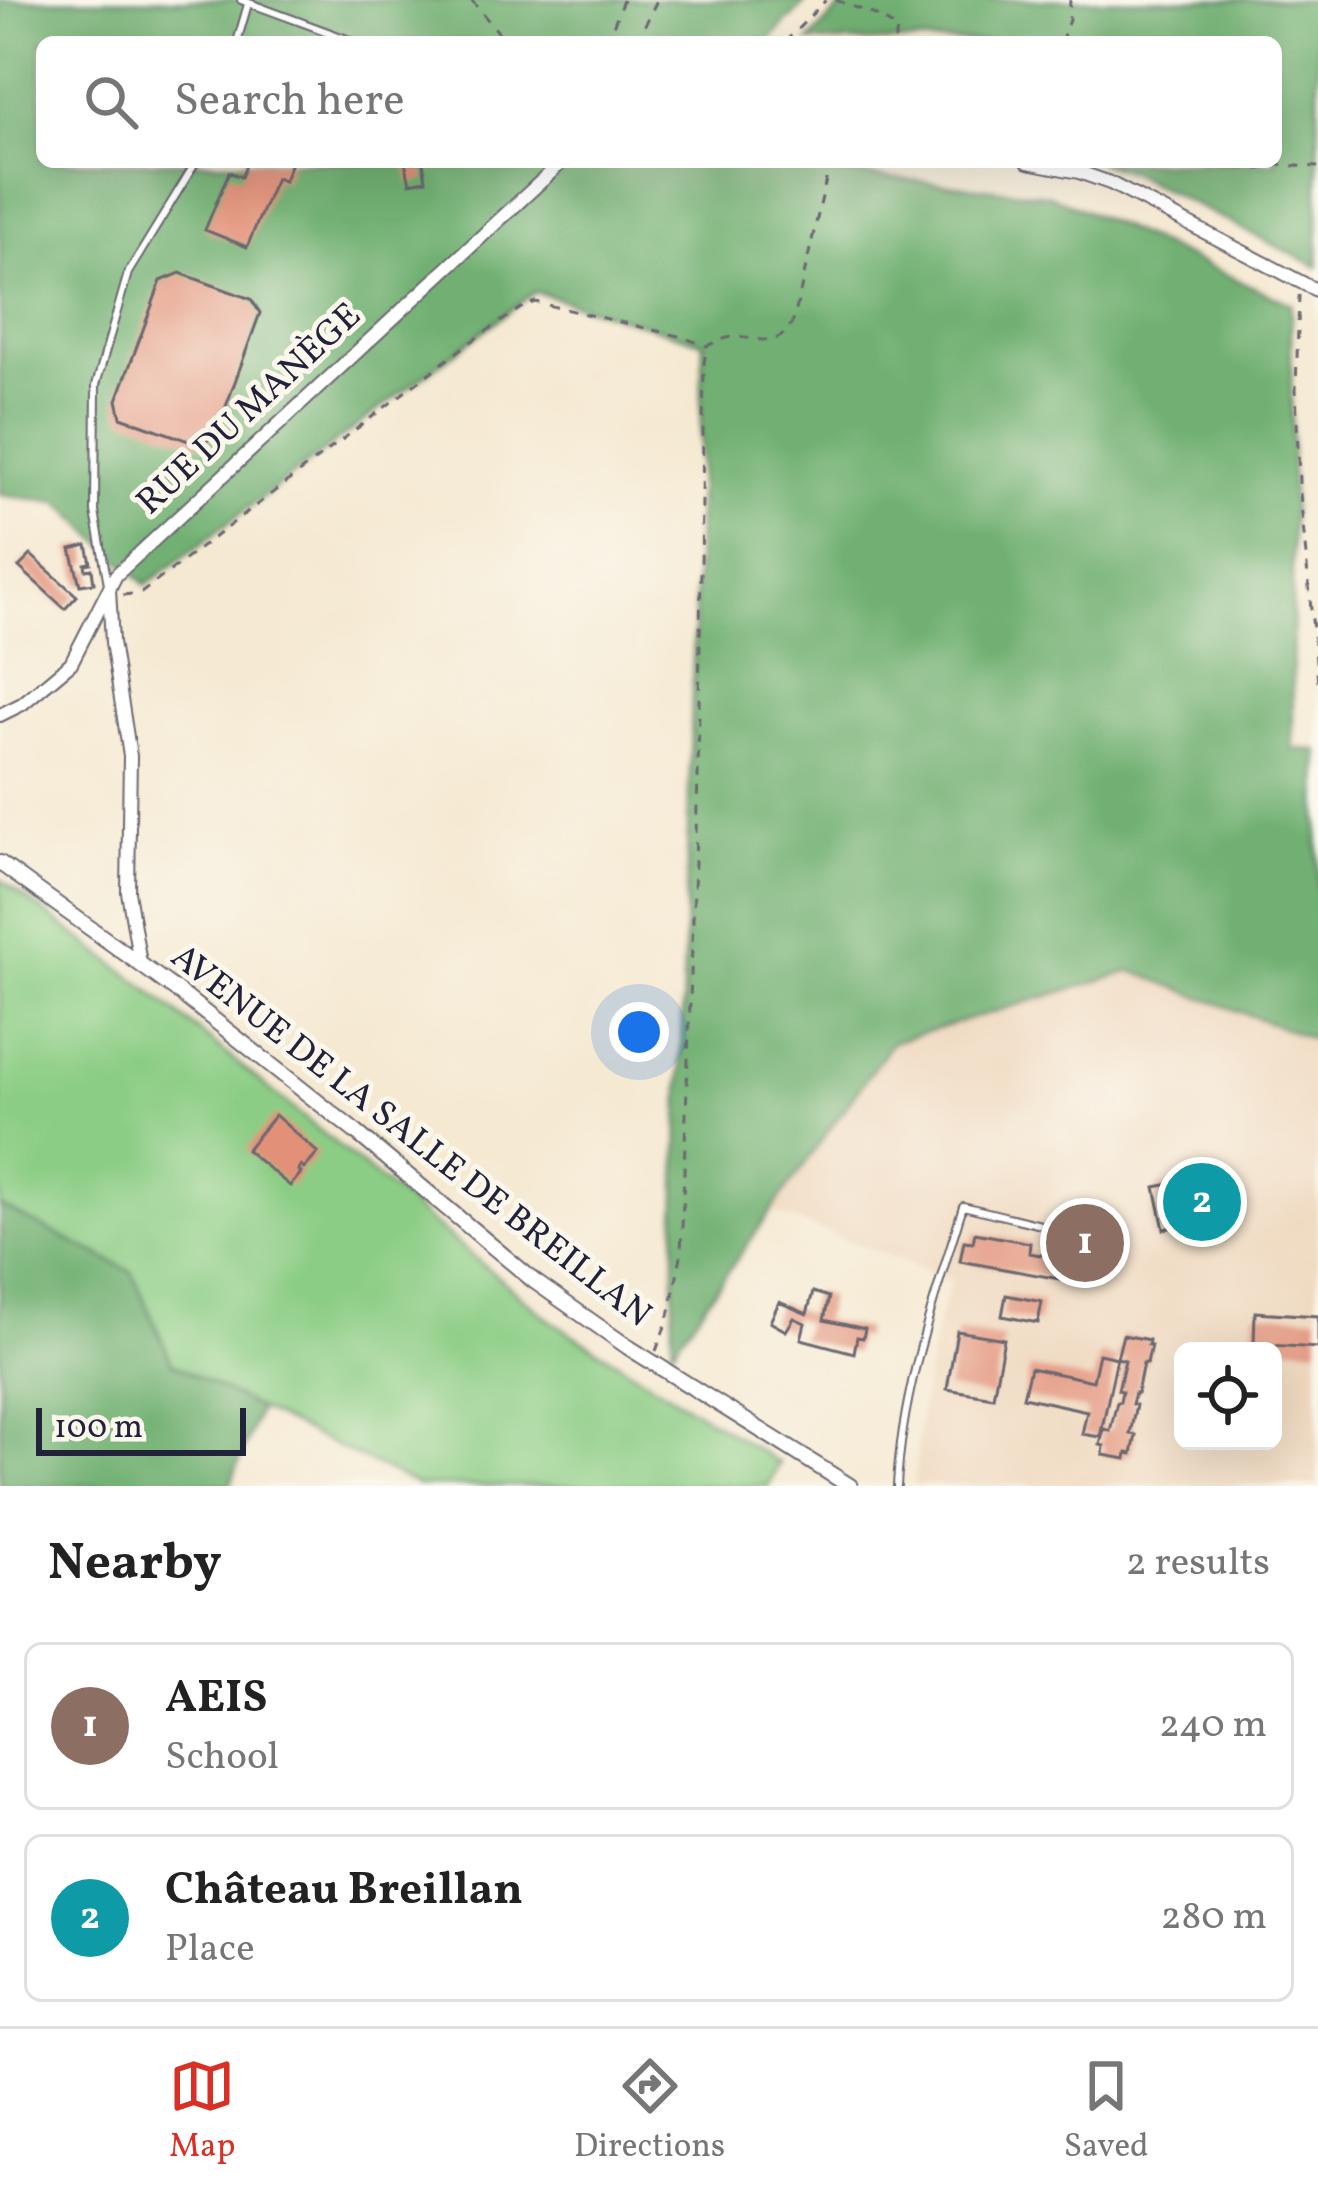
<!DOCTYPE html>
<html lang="en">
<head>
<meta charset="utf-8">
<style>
	:root { --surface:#fff; --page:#f2f2f2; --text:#222; --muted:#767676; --line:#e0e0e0; --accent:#d93025 }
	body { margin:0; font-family:Vollkorn,serif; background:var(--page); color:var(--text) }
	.controls { position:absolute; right:36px; bottom:36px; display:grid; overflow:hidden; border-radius:18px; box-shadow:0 12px 48px #0002 }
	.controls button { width:108px; height:108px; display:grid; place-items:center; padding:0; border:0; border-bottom:3px solid var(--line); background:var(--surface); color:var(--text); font:60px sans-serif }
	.scale { position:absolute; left:36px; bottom:30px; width:210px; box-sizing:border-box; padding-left:12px; border:6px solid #22223b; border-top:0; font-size:33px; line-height:42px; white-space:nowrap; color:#22223b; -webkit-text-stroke:9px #fbf7ec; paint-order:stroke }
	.you { position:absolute; left:639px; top:1032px; width:42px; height:42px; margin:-30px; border:9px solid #fff; border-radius:50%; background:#1a73e8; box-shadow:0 0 0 18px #1a73e833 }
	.badge { display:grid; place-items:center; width:78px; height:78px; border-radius:50%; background:var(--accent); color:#fff; font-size:39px; font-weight:700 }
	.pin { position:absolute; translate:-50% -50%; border:6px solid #fff; box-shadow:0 3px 12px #0006 }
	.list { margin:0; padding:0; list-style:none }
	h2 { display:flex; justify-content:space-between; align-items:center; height:156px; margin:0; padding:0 48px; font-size:51px }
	h2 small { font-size:39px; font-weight:400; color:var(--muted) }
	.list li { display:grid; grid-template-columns:78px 1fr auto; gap:36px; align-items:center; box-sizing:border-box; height:168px; margin:0 24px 24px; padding:0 24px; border:3px solid var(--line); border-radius:18px }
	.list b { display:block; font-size:45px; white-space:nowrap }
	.list p { margin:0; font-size:39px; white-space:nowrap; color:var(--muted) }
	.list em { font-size:39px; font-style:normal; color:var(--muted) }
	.icon { flex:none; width:66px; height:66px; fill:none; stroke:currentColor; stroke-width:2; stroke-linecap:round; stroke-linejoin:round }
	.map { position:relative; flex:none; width:1318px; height:1486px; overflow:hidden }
	.search { position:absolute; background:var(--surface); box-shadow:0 12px 48px #0002; left:36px; right:36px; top:36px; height:132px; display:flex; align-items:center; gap:30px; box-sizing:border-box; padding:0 42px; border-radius:18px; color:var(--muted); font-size:45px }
	.sheet { height:540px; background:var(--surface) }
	nav { display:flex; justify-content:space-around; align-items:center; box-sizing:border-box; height:168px; border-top:3px solid var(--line); background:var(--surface); font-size:33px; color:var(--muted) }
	nav a { display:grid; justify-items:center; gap:6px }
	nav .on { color:var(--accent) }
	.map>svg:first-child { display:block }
	.built { fill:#eed6bb; fill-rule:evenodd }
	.green { fill:#8ccd85; stroke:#577860; stroke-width:3 }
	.forest { fill:#71b072; stroke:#4a6956; stroke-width:3 }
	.building { fill:#e29078 }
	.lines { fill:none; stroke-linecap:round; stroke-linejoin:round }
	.service-casing { stroke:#6c6870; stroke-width:10 }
	.minor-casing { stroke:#6c6870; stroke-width:16 }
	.tertiary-casing { stroke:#6c6870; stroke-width:18 }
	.path { stroke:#6c6870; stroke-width:3; stroke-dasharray:9 9; stroke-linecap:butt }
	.service { stroke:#fff; stroke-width:6 }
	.minor { stroke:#fff; stroke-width:12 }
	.tertiary { stroke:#fff; stroke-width:14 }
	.labels { text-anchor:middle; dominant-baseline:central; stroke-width:10; stroke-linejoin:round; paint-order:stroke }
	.street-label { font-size:36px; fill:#22223b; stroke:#fbf7ec }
</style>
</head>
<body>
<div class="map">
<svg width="1318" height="1486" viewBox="0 0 1318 1486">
	<rect width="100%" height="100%" fill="#fbf7ec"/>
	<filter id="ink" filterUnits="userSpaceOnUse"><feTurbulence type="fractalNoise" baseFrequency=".00833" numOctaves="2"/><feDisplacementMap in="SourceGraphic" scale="24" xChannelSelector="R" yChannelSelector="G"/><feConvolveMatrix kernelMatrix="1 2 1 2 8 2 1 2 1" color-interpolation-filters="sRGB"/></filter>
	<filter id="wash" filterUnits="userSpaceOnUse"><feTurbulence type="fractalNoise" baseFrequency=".004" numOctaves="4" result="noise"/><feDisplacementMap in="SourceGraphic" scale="48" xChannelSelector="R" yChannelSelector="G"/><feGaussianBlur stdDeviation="2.7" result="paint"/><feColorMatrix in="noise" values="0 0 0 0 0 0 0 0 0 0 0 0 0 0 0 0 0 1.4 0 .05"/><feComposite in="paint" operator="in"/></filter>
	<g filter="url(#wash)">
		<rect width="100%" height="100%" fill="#f5e9d2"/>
		<!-- built -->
		<path class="built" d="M1132,971l186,70v445h-404l7,-78 16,-82 15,-46 -181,-69 121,-169zM1183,1351h90v90h-90z"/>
		<!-- green -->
		<path class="green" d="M0,879l144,107 406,334 229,143 -11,23h-349l-160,-77 -87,-46 -40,-91 -132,-66z"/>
		<!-- forest -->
		<path class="forest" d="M0,0h808l-41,42h-725v120h700l308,33 241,109 2,445 25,1v291l-186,-70 -240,71 -220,308 31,-1008 -168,-50 -389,293 -87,-83 -59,-7z
			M848,0h470v267l-191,-96 -30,-9h179v-120h-468z
			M0,1206l132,66 40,91 87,46 -29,77h-230z"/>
		<g id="blocks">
			<!-- building -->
			<path class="building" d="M238,162h53l-7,19 -8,-3 -29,69 -42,-17 24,-58 12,5 5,-12z
				M405,162h18l3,18 -16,3z
				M180,273l71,26 9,14 -44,121 -16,11 -79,-28 -4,-17 44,-119z
				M87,545l4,18 -6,1 1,6 6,-1 2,14 -14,2 -9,-36z
				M31,555l46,41 -12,13 -46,-42z
				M275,1115l43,38 -14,16 -3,-3 -3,4 3,3 -11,13 -44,-36z
				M1196,1175h7l3,8 5,-1 8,35 -10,2 -2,7h-6l-2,-4 -35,7 -9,-42 21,-4 5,21 14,-4 -4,-20z
				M975,1233l55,10 -1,10 47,8 1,-3 14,3 -4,23 -127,-23 4,-20 9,1z
				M813,1292l16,5 -5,23 41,9 -2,9 -6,-1 -3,16 -53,-14 4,-16 -11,-5 -8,13 -16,-9 9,-20 28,12z
				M1006,1295l36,7 -4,21 -36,-7z
				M1255,1312l63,4v32l-64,-4z
				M957,1331l47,8 -11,58 -46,-8z
				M1123,1335l26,5 -1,5h3l-4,18h-4l-6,30h-2l-3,11 4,1 -6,29 6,1 -4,19 -5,-1 -1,6 -23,-4 1,-9 -4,-1 4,-16 6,2 7,-29h3l2,-11 -4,-1 7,-30 -8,-2z
				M1099,1354l18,4 -17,79 -18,-3 5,-23 -64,-14 7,-29 63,13z"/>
		</g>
	</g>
	<g filter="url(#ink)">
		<use href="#blocks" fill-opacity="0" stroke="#6c6870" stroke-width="3"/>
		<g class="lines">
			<!-- service casing -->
			<g class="service-casing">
				<path id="service" d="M241,0l114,42
					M237,42l11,-38
					M108,584l-13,-72 1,-127 32,-112 68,-111
					M897,1486c5,-97 38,-188 66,-280l148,36"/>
			</g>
			<!-- minor casing -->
			<g class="minor-casing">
				<path id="minor" d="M1028,162l51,10 31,11 208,108
					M109,589l3,53 18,114 -2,136 12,71
					M0,715l22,-11 49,-41 45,-88 446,-413"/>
			</g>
			<!-- tertiary casing -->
			<g class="tertiary-casing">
				<path id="tertiary" d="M0,863l180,130 177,140 177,148 94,66 222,139"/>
			</g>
			<!-- path -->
			<path class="path" d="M471,0l33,39 6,3
				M836,0l37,14 25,15 -4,13
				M607,42l16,-42
				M637,42l20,-42
				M785,42l41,-42
				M1061,42l8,-22 1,-20
				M1186,162l6,4 69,3 18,-4 39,2
				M1299,295l-3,94 3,94 19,199
				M123,595l18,-2 328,-250 55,-37 11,-4 144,34 28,10
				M656,1351l13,-35 12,-60 17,-479 6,-414 3,-17c10,-4 18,-9 28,-9 28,1 44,13 59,-18l36,-157"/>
			<!-- service -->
			<use href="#service" class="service"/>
			<!-- minor -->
			<use href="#minor" class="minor"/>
			<!-- tertiary -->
			<use href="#tertiary" class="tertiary"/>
		</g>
	</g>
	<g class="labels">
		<!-- street labels -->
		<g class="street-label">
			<text transform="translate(250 410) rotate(-43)">RUE DU MANÈGE</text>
			<text transform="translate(410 1137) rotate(38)">AVENUE DE LA SALLE DE BREILLAN</text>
		</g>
	</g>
</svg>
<div class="controls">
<button><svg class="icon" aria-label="locate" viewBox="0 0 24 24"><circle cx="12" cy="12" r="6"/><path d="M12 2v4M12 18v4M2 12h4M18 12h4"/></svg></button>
</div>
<div class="scale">100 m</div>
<div class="you"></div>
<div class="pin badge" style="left:1085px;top:1243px;background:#8d6e63">1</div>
<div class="pin badge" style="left:1202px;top:1202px;background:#0f9aa8">2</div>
<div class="search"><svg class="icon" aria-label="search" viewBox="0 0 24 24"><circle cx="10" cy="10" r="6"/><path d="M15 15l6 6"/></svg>Search here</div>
</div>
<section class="sheet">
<h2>Nearby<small>2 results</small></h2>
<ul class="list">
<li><span class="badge" style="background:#8d6e63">1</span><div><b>AEIS</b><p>School</p></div><em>240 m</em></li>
<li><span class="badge" style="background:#0f9aa8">2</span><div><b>Château Breillan</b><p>Place</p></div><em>280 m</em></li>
</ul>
</section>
<nav>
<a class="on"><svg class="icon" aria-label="map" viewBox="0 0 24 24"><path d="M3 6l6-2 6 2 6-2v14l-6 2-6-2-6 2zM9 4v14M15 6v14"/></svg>Map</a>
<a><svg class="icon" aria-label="directions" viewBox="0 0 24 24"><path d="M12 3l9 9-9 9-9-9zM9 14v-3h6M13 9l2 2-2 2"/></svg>Directions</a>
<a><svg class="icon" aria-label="saved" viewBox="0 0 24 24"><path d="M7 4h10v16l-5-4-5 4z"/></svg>Saved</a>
</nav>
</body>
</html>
